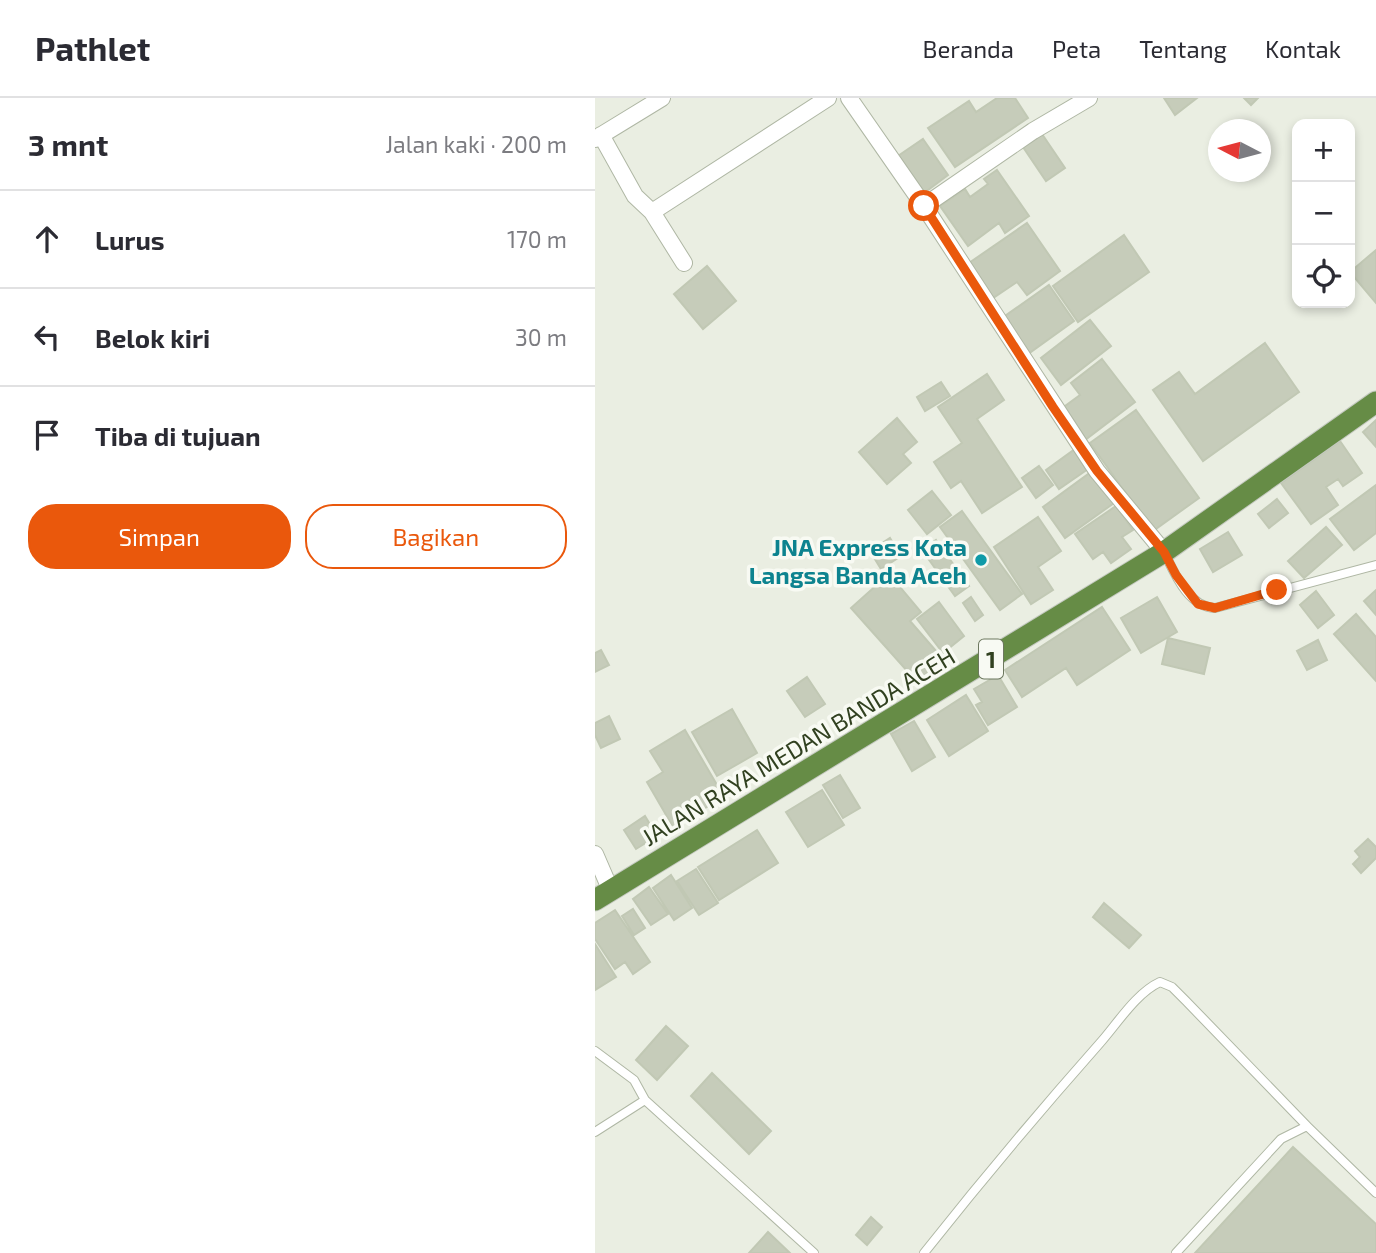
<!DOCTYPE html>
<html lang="id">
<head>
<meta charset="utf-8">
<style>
	:root { --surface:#fff; --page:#f2f2f3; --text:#2b2b33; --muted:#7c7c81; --line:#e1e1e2; --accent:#ea580c }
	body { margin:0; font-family:"Exo 2",sans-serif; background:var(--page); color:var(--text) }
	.controls { position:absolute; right:21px; top:21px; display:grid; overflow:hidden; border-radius:14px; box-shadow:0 4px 10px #0003 }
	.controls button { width:63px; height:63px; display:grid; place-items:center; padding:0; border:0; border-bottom:2px solid var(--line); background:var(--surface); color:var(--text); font:35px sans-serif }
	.compass { position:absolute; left:613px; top:21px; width:63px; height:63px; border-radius:50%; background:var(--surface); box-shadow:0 4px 10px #0003; rotate:276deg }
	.stop { position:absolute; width:21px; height:21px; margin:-16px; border:5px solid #ea580c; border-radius:50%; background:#fff }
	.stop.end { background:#ea580c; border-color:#fff; box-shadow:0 2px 7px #0008 }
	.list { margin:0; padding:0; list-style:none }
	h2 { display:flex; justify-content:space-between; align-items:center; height:91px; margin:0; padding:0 28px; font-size:30px }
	h2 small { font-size:23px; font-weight:400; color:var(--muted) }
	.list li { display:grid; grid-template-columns:46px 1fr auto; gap:21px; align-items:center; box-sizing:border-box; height:98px; padding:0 28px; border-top:2px solid var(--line) }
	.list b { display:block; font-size:26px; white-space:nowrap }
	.list em { font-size:23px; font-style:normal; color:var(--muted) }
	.actions { display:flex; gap:14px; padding:21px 28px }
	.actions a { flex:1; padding:16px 0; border:2px solid var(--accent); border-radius:28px; text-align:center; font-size:24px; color:var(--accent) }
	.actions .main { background:var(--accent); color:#fff }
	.icon { flex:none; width:38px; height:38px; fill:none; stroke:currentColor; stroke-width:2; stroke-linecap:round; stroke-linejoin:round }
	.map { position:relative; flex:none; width:781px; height:1155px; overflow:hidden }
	header { display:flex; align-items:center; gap:42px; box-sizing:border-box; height:98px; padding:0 35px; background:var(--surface); border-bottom:2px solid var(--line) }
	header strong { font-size:33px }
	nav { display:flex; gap:38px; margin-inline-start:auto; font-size:24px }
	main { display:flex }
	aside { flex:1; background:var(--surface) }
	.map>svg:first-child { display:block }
	.building { fill:#c6ccba; stroke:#c1c8b4; stroke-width:2 }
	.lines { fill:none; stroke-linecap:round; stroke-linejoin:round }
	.service-casing { stroke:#afb7a4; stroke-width:10 }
	.minor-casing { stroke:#afb7a4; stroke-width:18 }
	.trunk-casing { stroke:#c5cac1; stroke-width:23 }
	.service { stroke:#fff; stroke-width:8 }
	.minor { stroke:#fff; stroke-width:16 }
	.trunk { stroke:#668c46; stroke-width:21 }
	.route { stroke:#ea580c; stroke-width:9 }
	.culture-dot { fill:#0f9aa8; stroke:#f8faf3; stroke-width:2.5 }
	.labels { text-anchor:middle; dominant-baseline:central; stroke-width:7; stroke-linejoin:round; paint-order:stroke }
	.shield { fill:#f8faf3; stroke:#6d785f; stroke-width:2 }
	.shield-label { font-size:23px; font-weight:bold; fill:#314120 }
	.culture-label { font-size:24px; font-weight:bold; fill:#0d838f; stroke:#f8faf3; text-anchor:end }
	.street-label { font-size:24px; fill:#314120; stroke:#f8faf3 }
</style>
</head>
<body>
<header>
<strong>Pathlet</strong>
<nav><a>Beranda</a><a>Peta</a><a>Tentang</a><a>Kontak</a></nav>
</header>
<main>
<aside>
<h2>3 mnt<small>Jalan kaki · 200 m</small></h2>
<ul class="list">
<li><svg class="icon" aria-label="ahead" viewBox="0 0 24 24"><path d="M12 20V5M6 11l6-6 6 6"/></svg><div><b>Lurus</b></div><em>170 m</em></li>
<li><svg class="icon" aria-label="left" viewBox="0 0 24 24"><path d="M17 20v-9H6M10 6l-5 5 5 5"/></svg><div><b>Belok kiri</b></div><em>30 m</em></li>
<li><svg class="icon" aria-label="arrive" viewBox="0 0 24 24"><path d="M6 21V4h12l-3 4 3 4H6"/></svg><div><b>Tiba di tujuan</b></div></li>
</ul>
<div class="actions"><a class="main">Simpan</a><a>Bagikan</a></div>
</aside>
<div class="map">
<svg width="781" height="1155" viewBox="0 0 781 1155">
	<rect width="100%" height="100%" fill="#eaeee2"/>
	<!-- building -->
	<path class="building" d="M402,0h18l13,20 -73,49 -27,-39 41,-27 7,11z
		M569,0h33l-22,17z
		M649,0h14l-7,7z
		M447,36l23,34 -19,13 -23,-34z
		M328,41l25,36 -24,18 -26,-37z
		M402,72l32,46 -24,17 -6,-10 -31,23 -28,-40 25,-17 5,8 18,-13 -4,-5z
		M432,125l33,48 -33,24 -10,-13 -24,16 -24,-35z
		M529,137l25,37 -71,50 -25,-36z
		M781,152v53l-26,-31z
		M112,168l29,35 -33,28 -29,-35z
		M454,187l25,36 -46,33 -26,-36z
		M495,222l21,26 -50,39 -20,-27z
		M670,245l34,49 -96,69 -50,-71 26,-18 16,22z
		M507,261l33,43 -50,38 -24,-31 19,-14 -9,-12z
		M392,276l17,26 -27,19 45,68 -40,26 -21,-32 -10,7 -17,-26 28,-19 -24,-36z
		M346,284l9,14 -25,15 -8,-14z
		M541,312l63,88 -46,33 -63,-88z
		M302,320l20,24 -14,12 8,9 -24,21 -28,-32z
		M781,322v27l-13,-15z
		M745,343l22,32 -19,13 -5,-7 -12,8 12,18 -27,19 -30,-41z
		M480,351l13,20 -29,20 -13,-19z
		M444,368l14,19 -17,13 -14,-20z
		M496,374l23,31 -49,35 -22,-31z
		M781,387v48l-22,17 -24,-31z
		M337,393l19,24 -24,19 -19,-24z
		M682,401l11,14 -19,15 -11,-14z
		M521,408l17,24 -11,7 9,12 -20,14 -8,-11 -10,7 -18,-25z
		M367,413l60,83 -22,16 -60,-83z
		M443,419l23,34 -23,16 15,23 -22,14 -37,-57z
		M731,429l16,18 -38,33 -16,-17z
		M633,434l14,23 -29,17 -13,-23z
		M295,440l11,18 -20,13 -11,-18z
		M341,442l33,46 -14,10 -33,-46z
		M294,476l32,38 -11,9 33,38 -26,23 -66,-74z
		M781,492v25l-12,-14z
		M721,493l18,24 -16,13 -18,-23z
		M376,499l12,18 -8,6 -12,-18z
		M562,499l20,35 -36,21 -20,-35z
		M344,504l25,34 -21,17 -26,-34z
		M507,509l28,43 -53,35 -11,-17 -44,29 -17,-27z
		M761,516l20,23v44l-42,-47z
		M573,540l42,10 -6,26 -42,-10z
		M723,542l9,20 -20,10 -10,-19z
		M6,552l8,15 -14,7v-19z
		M403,577l19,32 -29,18 -12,-20 6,-3 -8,-13z
		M212,579l18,27 -20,13 -18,-26z
		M371,597l22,36 -39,25 -22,-36z
		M137,611l25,44 -40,23 -25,-44z
		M14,618l11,23 -19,9 -6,-13v-12z
		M319,623l21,36 -23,14 -21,-37z
		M90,632l39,67 -51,30 -26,-45 16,-10 -13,-21z
		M245,677l20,33 -17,10 -20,-33z
		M227,692l22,35 -36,22 -22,-35z
		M50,718l12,20 -21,13 -12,-19z
		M162,732l21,33 -59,37 -21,-33z
		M773,741l8,8v11l-15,15 -8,-9 7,-7 -5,-6z
		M101,771l22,34 -19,12 -22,-34z
		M76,777l21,33 -18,12 -21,-32z
		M54,789l19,27 -17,11 -18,-26z
		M509,805l37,32 -12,13 -36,-31z
		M38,811l12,19 -11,7 -12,-19z
		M20,812l35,52 -17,12 -8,-12 -10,7 -20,-30v-16z
		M0,846l21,33 -21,13z
		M71,928l22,20 -31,34 -21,-20z
		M117,975l59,58 -22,23 -58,-58z
		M698,1049l83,77v29h-181z
		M276,1119l11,10 -15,18 -11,-10z
		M173,1134l22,21h-41z"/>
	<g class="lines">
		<!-- service casing -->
		<g class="service-casing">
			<path id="service" d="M569,454c11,22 24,55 51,56l161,-43
				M0,953l39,29 11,20 169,153
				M712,1028l69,67
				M0,1034l50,-32
				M329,1155c57,-72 115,-141 176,-210 17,-19 36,-50 60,-61l12,5 14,14 121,125 -26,13 -105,114"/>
		</g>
		<!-- minor casing -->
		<g class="minor-casing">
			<path id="minor" d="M254,0l75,108 173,265 67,81
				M6,37l34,61 17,16 32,51
				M0,41l67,-41
				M329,108l109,-75 56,-33
				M57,114l176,-114
				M0,756l16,37"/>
		</g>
		<!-- trunk casing -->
		<g class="trunk-casing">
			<path id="trunk" d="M0,802l569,-348 212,-150"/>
		</g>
		<!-- service -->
		<use href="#service" class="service"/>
		<!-- minor -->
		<use href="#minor" class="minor"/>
		<!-- trunk -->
		<use href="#trunk" class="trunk"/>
	</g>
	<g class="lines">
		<!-- route -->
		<path class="route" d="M329,108l129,201 44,64 67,81 12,23 22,29 17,4 62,-18"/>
	</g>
	<!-- markers -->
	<circle class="culture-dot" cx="386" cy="462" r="7"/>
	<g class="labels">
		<!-- shield labels -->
		<rect class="shield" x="384" y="541.5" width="24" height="39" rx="5"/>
		<g class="shield-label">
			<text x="396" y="561">1</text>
		</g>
		<!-- culture labels -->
		<g class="culture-label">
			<text x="372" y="448">JNA Express Kota<tspan x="372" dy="28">Langsa Banda Aceh</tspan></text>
		</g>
		<!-- street labels -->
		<g class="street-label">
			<text transform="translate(203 648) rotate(-31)">JALAN RAYA MEDAN BANDA ACEH</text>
		</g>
	</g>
</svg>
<div class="controls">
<button>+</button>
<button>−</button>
<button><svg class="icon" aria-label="locate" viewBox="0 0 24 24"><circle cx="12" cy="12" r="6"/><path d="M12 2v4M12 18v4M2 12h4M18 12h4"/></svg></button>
</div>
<svg class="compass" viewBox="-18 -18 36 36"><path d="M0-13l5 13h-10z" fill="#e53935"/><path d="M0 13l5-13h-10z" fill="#7c7c81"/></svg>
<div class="stop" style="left:329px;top:108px"></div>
<div class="stop end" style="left:682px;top:492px"></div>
</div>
</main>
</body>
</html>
